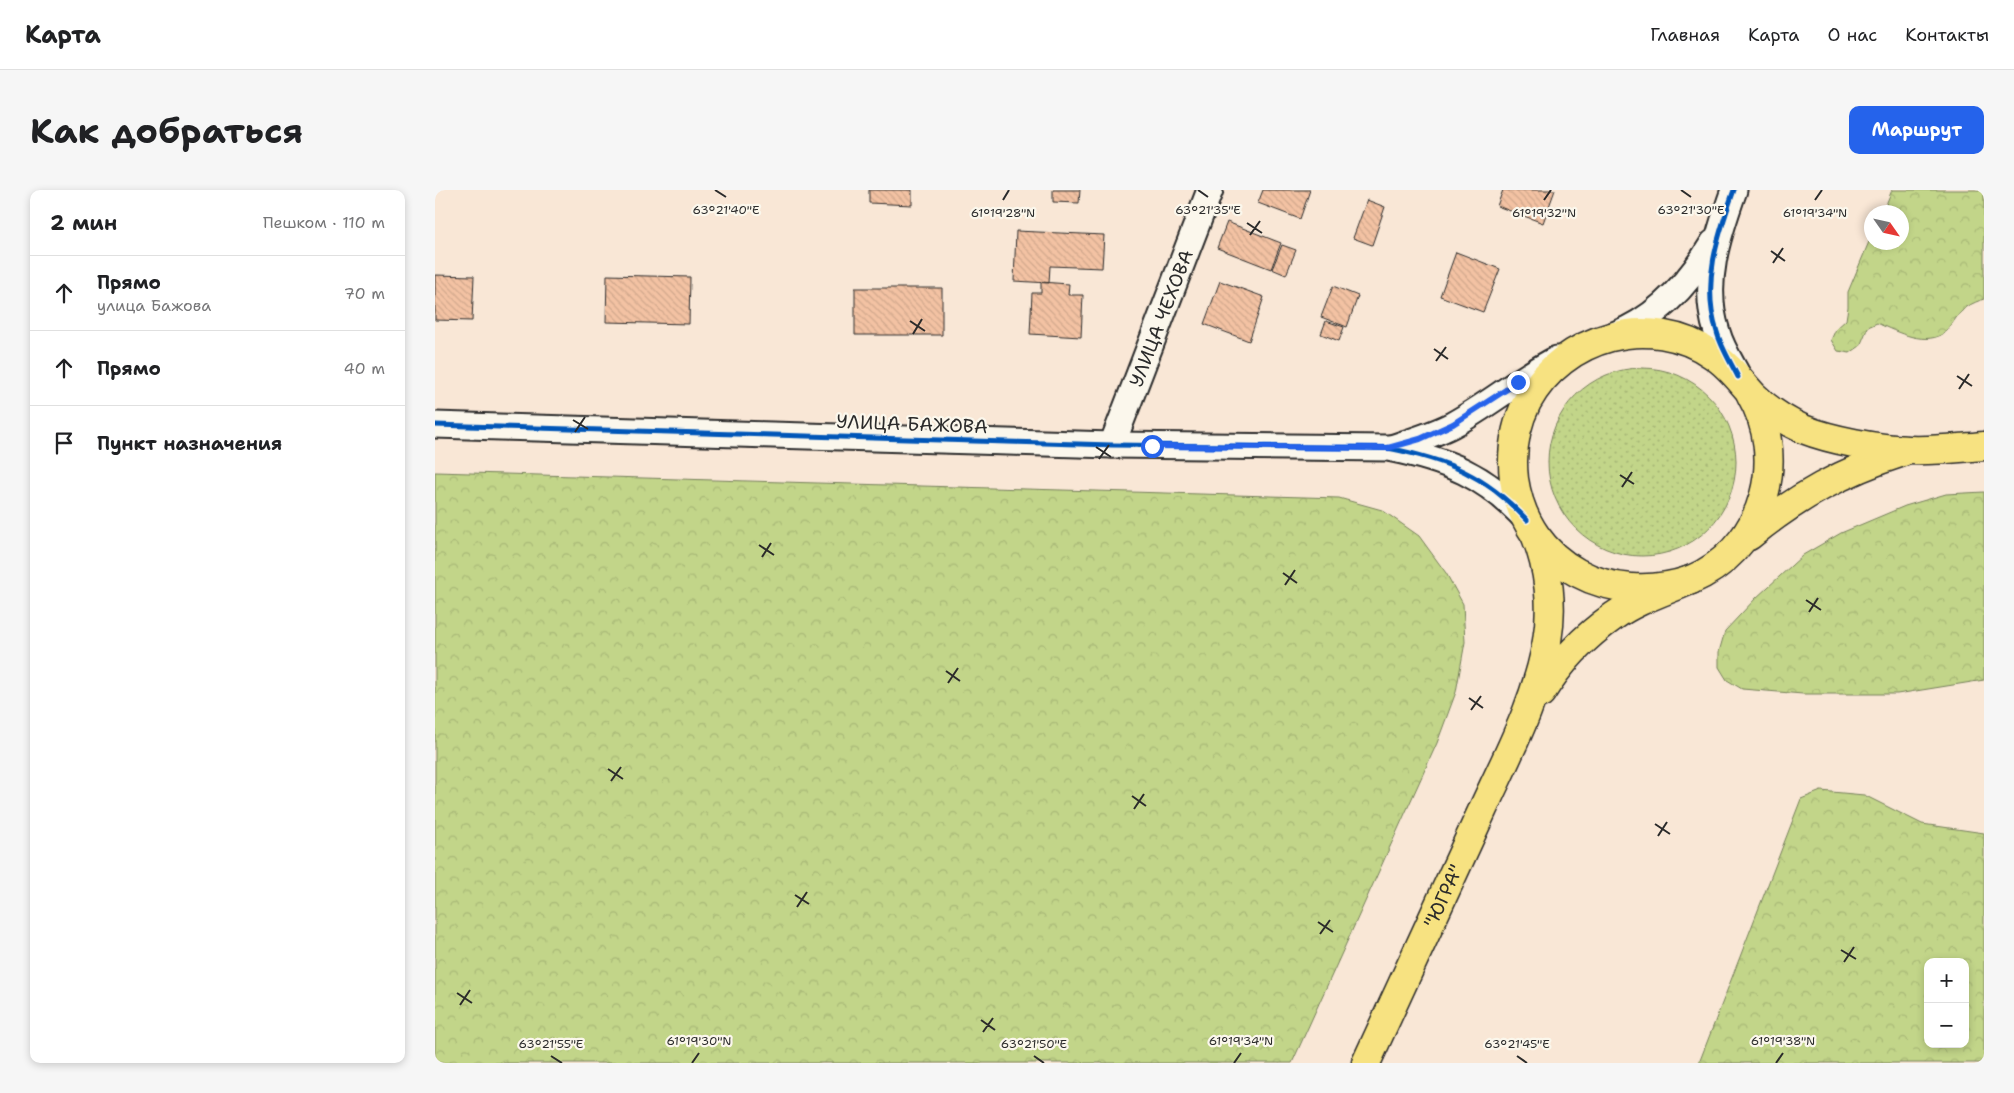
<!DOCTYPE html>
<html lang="ru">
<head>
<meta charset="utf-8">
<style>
	:root { --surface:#fff; --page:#f6f6f6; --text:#202124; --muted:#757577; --line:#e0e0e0; --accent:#2563eb }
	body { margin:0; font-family:"Shantell Sans",sans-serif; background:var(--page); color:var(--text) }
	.controls { position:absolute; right:15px; bottom:15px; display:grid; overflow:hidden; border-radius:10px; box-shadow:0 2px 8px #0003 }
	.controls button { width:45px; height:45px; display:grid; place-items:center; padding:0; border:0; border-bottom:1px solid var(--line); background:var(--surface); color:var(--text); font:25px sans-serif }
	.compass { position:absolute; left:1429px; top:15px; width:45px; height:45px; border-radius:50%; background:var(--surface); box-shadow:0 2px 8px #0003; rotate:124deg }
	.stop { position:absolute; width:15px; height:15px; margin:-11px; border:4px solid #2563eb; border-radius:50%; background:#fff }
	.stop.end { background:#2563eb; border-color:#fff; box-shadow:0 1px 5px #0008 }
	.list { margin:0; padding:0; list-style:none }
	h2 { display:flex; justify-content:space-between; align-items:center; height:65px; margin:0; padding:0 20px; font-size:21px }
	h2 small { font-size:16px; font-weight:400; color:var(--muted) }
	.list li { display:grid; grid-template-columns:32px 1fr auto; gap:15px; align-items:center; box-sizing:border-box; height:75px; padding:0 20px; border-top:1px solid var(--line) }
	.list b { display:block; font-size:19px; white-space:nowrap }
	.list p { margin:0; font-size:16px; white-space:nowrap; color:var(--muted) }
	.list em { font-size:16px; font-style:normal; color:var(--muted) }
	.icon { flex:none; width:28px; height:28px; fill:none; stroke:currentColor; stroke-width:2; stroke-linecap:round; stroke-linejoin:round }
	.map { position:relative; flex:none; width:1549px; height:873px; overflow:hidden; border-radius:10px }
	header { display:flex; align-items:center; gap:30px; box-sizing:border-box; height:70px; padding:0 25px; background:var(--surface); border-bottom:1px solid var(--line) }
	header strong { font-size:24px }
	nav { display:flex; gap:28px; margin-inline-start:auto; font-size:18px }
	.intro { display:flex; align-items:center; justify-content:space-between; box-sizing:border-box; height:120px; padding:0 30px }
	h1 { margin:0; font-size:35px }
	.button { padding:12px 22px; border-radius:10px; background:var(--accent); color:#fff; font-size:18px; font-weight:700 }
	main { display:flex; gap:30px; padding:0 30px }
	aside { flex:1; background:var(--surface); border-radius:10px; box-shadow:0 2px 8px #0003 }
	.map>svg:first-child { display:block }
	.green { fill:url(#green-dots); stroke:#76805a }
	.forest { fill:url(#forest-crowns); stroke:#76805a; fill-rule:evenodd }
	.building { fill:url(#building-back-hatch); stroke:#2b2b2b }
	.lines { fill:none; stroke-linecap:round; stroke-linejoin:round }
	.minor-casing { stroke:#2b2b2b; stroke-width:29 }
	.highway-casing { stroke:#2b2b2b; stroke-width:31 }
	.minor { stroke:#fbf7ec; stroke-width:25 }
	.highway { stroke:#f7e281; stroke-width:28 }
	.cycleway-casing { stroke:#fbf7ec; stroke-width:8 }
	.cycleway { stroke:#0057b8; stroke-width:5 }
	.route { stroke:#2563eb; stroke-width:6 }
	.ticks { fill:none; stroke:#2b2b2b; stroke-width:2 }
	.labels { text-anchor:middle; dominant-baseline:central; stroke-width:4.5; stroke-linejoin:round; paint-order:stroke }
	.street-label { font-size:19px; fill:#2b2b2b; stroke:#fbf7ec }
	.ticks-label { font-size:12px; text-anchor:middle; fill:#2b2b2b; stroke:#fbf7ec; stroke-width:4.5; stroke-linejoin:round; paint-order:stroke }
</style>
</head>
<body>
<header>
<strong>Карта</strong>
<nav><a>Главная</a><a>Карта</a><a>О нас</a><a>Контакты</a></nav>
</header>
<div class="intro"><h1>Как добраться</h1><a class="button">Маршрут</a></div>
<main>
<aside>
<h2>2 мин<small>Пешком · 110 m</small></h2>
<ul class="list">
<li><svg class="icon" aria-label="ahead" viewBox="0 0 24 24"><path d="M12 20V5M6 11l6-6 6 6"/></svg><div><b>Прямо</b><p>улица Бажова</p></div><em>70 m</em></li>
<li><svg class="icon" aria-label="ahead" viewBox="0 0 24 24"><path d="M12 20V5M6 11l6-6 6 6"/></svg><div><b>Прямо</b></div><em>40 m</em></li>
<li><svg class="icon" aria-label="arrive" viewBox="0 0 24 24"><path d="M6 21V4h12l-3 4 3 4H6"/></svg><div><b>Пункт назначения</b></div></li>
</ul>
</aside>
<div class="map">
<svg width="1549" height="873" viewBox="0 0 1549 873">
	<defs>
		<pattern id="green-dots" width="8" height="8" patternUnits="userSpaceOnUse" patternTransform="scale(1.25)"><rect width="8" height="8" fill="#c2d589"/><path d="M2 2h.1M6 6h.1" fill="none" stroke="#a7b776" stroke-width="1.8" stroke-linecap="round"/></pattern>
		<pattern id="forest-crowns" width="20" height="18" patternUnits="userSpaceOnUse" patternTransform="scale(1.25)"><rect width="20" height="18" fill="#c2d589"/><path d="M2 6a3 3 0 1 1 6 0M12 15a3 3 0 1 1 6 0" fill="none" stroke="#a7b776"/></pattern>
		<pattern id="building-back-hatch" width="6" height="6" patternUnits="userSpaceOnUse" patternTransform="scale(1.25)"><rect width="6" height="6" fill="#f3c2a3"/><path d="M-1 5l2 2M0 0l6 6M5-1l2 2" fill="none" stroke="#d0a78c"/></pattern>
	</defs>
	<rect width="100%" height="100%" fill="#f9e7d6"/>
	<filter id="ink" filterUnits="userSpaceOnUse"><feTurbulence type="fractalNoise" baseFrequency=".02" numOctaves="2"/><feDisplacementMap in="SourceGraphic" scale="10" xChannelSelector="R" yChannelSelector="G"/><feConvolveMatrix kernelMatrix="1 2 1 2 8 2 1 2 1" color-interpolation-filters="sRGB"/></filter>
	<g filter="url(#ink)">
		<!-- green -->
		<path class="green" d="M1113 272a94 94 0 1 1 188 0a94 94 0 1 1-188 0Z"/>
		<!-- forest -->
		<path class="forest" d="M1457,0h92v109c-12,4 -20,8 -28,19 -3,4 -6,9 -9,13 -20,17 -50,1 -70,-8l-9,4 -8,19 -10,7 -12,-2 -7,-11 5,-11 10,-9 2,-13v-15l23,-55v5h30v-30h-18z
			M0,282l904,26 43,12 37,26 27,37 17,31 2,38 -9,50 -19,51 -145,320h-857z
			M1549,302v188l-87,14h-94l-61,-5 -15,-9 -8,-13v-15l6,-21 31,-33 47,-43 38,-22 64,-27 41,-12z
			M1386,601l43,4 58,29 62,9v230h-285l102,-264zM1493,772h37v82h-37z"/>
		<!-- building -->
		<path class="building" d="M434,0h43v15l-43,-2z
			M618,0h27l-1,13 -26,-1z
			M828,0h47l-10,29 -42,-16z
			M1068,0h52l-12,33 -46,-17z
			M932,10l18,7 -13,38 -19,-7z
			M792,32l54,21 -10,26 -54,-21z
			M581,41l88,4 -2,33 -52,-2 -1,17 -35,-2z
			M847,55l14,5 -10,25 -14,-6z
			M1021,62l44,17 -17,43 -43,-16z
			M0,85l39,1 -2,45 -37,-1z
			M172,85l83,2 -1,47 -83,-2z
			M785,91l44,16 -15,44 -45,-17z
			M606,92l28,2 -1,11h15l-2,42 -51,-3 2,-41h9z
			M898,96l25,10 -11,31 -26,-10z
			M420,98h87v47h-87z
			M891,131l18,6 -5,14 -18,-7z"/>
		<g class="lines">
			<!-- minor casing -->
			<g class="minor-casing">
				<g id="minor">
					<path d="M1299,0c-16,45 -33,94 -17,142 4,15 13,29 20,42"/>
					<path d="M1179,145c44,-17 75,-52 99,-92"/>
					<path d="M0,235l677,20 276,3c60,12 97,27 139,72"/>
					<path id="s1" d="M677,255l98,-255"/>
					<path d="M956,258c21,-7 42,-13 61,-23 37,-20 68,-47 105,-66"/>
				</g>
			</g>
			<!-- highway casing -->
			<g class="highway-casing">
				<g id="highway">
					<path d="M1314,346c47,-39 95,-65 154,-84"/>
					<path d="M1256,390c-80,27 -164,-13 -177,-101 -3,-26 1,-53 13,-77 36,-66 123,-91 186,-47 17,11 28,27 41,41 14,14 31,25 49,33 28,11 75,20 106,21 25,1 50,-2 75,-4"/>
					<path d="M1106,503c19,-31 43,-56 73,-77 27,-19 60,-27 89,-42 63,-35 84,-117 48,-179"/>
					<path id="s2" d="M931,873c39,-84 77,-168 116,-252 24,-53 56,-112 65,-170 6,-34 2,-72 -11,-104"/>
				</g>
			</g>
			<!-- minor -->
			<use href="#minor" class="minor"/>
			<!-- highway -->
			<use href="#highway" class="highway"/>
			<!-- cycleway casing -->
			<g class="cycleway-casing">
				<path id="cycleway" d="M1299,0c-16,45 -33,94 -17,142 4,15 14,31 21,45
					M0,235l677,20 276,3c60,12 97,27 139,72"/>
			</g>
			<!-- cycleway -->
			<use href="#cycleway" class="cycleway"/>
		</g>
	</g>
	<g class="lines" filter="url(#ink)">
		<!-- route -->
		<path class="route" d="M717,256l236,2 32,-9 33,-15 65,-42"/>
	</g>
	<!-- ticks -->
	<path class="ticks" d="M280,0l11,7M763,0l10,7M1246,0l10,7M568,10l6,-10M1109,10l7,-10M1380,10l7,-10M812,33l15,10M815,45l10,-14M1336,61l14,10M1338,73l10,-15M475,131l15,10M478,144l9,-15M999,159l14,10M1001,171l10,-14M1522,186l15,10M1524,199l10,-15M138,230l15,9M140,242l10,-15M661,257l15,10M664,269l10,-14M1185,285l14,9M1187,297l10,-15M324,355l15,10M327,367l9,-14M848,383l14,10M850,395l10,-15M1371,410l15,10M1374,422l9,-14M511,481l14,10M513,493l10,-15M1034,508l14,10M1036,520l10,-14M173,579l15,10M176,591l10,-14M697,606l14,10M699,619l10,-15M1220,634l15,10M1223,646l9,-14M360,705l14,9M362,717l10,-15M883,732l15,10M885,744l10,-14M1406,760l15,9M1409,772l10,-15M22,803l15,10M25,815l10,-15M546,830l14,10M548,842l10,-14M116,866l11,7M599,866l10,7M1082,866l10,7M257,873l7,-10M799,873l7,-10M1341,873l7,-10"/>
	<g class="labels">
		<!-- street labels -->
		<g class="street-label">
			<text stroke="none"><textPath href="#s1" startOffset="136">УЛИЦА ЧЕХОВА</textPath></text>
			<text transform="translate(477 234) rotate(2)">УЛИЦА БАЖОВА</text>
			<text stroke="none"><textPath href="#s2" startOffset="184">"ЮГРА"</textPath></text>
		</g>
	</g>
	<g class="ticks-label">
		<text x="291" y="24">63°21'40"E</text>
		<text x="773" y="24">63°21'35"E</text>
		<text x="1256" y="24">63°21'30"E</text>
		<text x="568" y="27">61°19'28"N</text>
		<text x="1109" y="27">61°19'32"N</text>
		<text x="1380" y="27">61°19'34"N</text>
		<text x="264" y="855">61°19'30"N</text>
		<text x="806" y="855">61°19'34"N</text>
		<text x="1348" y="855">61°19'38"N</text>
		<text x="116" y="858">63°21'55"E</text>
		<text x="599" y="858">63°21'50"E</text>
		<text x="1082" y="858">63°21'45"E</text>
	</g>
</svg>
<div class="controls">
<button>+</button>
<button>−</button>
</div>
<svg class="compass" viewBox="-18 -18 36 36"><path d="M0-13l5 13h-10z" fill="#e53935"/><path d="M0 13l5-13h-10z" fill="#757577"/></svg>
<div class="stop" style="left:717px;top:256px"></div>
<div class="stop end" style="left:1083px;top:192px"></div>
</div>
</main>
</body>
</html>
